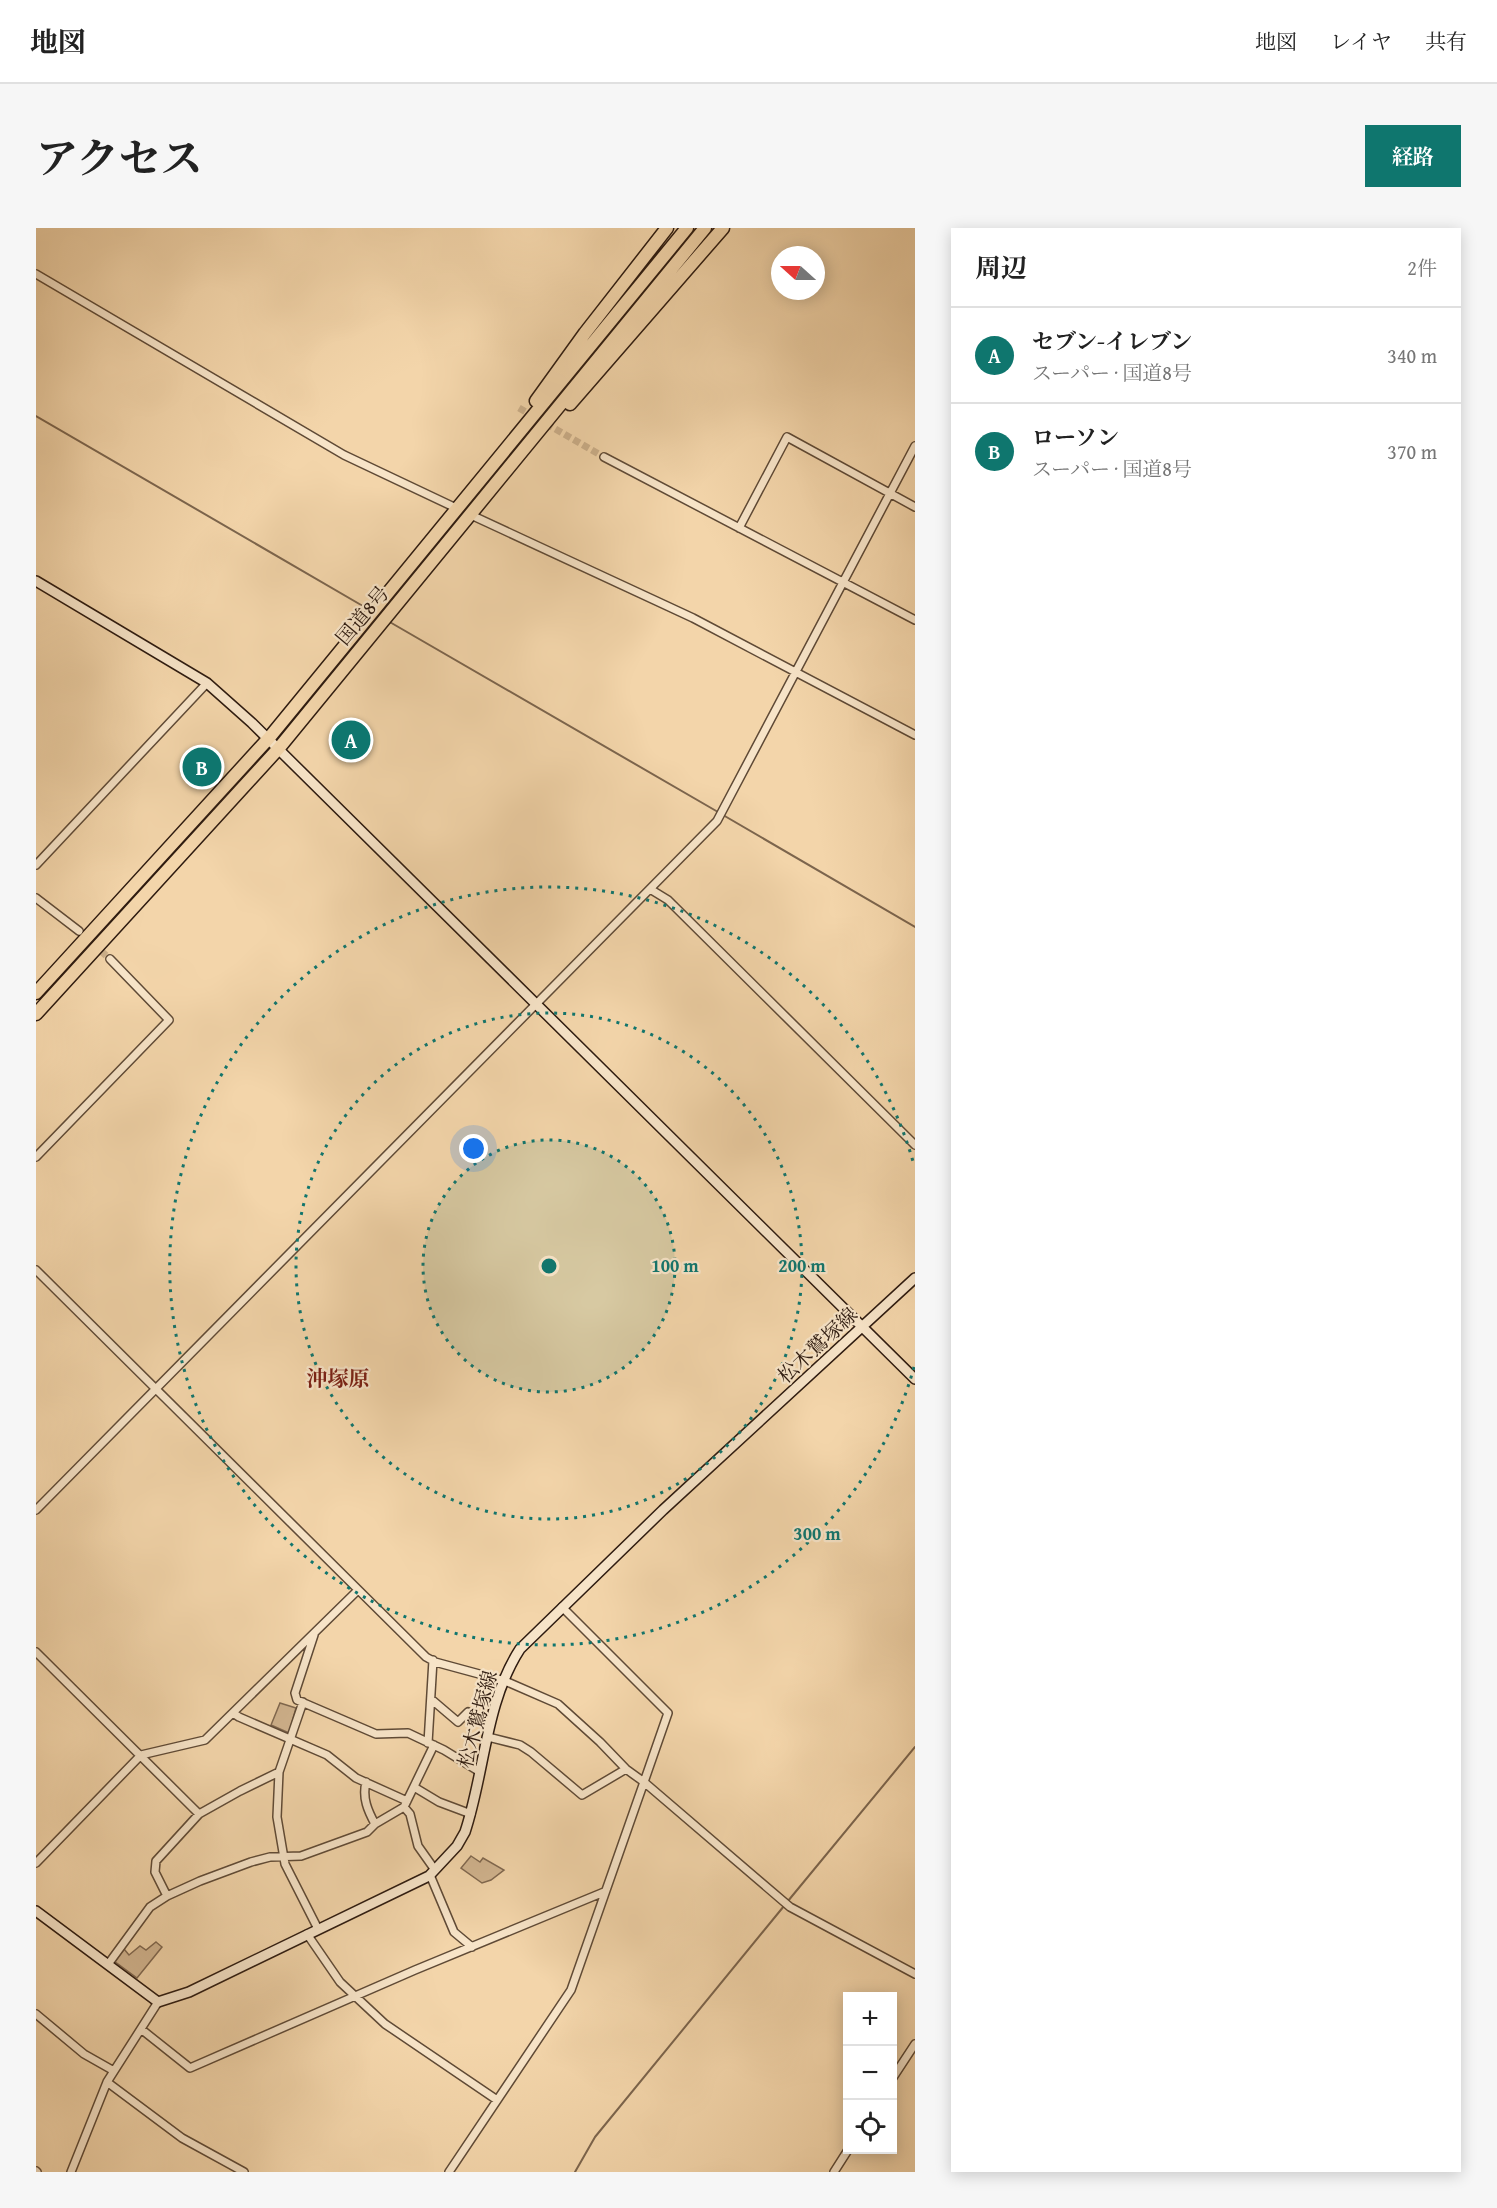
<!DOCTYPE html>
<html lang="ja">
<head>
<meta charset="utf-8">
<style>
	:root { --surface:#fff; --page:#f6f6f6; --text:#222; --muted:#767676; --line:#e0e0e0; --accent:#0f766e }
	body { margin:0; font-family:"Gentium Book Plus","Noto Serif JP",serif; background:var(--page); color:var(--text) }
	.controls { position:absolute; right:18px; bottom:18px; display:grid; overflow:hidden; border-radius:0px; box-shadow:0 3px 15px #0003 }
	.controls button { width:54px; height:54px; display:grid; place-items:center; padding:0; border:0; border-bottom:2px solid var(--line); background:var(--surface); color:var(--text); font:30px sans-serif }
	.compass { position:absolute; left:735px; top:18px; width:54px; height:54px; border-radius:50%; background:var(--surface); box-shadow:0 3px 15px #0003; rotate:291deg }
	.you { position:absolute; left:438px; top:921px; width:21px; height:21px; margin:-15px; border:4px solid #fff; border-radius:50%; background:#1a73e8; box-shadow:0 0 0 9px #1a73e833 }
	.badge { display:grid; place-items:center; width:39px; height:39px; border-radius:50%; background:var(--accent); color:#fff; font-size:20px; font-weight:700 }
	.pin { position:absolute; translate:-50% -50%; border:3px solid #fff; box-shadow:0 2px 6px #0006 }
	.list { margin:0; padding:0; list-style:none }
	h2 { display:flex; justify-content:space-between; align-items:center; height:78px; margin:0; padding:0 24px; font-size:26px }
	h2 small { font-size:20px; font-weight:400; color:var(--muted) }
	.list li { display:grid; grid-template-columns:39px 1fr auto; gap:18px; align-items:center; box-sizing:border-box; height:96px; padding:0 24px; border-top:2px solid var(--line) }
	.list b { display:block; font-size:22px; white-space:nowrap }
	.list p { margin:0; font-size:20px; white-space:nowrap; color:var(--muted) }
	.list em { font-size:20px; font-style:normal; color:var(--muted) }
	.icon { flex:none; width:33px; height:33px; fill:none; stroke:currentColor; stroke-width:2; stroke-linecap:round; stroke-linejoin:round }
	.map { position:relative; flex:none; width:879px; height:1944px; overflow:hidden; border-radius:0px }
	header { display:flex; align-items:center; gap:36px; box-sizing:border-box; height:84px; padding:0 30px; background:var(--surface); border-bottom:2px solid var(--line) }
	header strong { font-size:28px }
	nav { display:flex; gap:33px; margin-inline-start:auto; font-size:21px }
	.intro { display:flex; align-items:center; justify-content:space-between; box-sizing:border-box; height:144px; padding:0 36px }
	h1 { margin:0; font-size:42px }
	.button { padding:15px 27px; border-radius:0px; background:var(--accent); color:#fff; font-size:21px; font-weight:700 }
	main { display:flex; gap:36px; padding:0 36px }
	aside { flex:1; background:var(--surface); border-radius:0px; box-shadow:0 3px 15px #0003 }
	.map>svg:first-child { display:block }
	.green { fill:#d2b590; stroke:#806850; stroke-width:1.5 }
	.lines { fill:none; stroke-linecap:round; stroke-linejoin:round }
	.stream { stroke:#7c654d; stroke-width:2 }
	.street-tunnel { stroke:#ccb08b; stroke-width:7; stroke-dasharray:7 3.5; stroke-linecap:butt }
	.street-casing { stroke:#5f4a36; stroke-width:10 }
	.secondary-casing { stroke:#2e1b10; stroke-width:12 }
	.highway-casing { stroke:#2e1b10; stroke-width:15 }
	.street { stroke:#f7e4c8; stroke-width:7 }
	.secondary { stroke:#f7e4c8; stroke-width:9 }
	.highway { stroke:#f3d5aa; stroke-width:12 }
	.ring { fill:none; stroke:#0f766e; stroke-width:3; stroke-dasharray:3 6 }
	.labels { text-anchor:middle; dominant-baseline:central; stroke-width:4.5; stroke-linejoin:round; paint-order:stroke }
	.street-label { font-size:20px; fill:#2e1b10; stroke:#f7e4c8 }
	.neighbourhood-label { font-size:21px; font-weight:bold; fill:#7a1f14; stroke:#f7e4c8 }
	.centre { fill:#0f766e; stroke:#f7e4c8; stroke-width:3 }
	.ring-label { font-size:18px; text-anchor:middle; font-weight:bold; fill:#0f766e; stroke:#f7e4c8; stroke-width:4.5; stroke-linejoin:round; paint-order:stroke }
</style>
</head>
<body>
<header>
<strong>地図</strong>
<nav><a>地図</a><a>レイヤ</a><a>共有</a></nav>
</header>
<div class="intro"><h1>アクセス</h1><a class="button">経路</a></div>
<main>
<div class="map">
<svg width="879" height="1944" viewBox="0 0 879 1944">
	<rect width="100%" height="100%" fill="#f3d5aa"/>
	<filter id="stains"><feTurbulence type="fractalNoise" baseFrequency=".00333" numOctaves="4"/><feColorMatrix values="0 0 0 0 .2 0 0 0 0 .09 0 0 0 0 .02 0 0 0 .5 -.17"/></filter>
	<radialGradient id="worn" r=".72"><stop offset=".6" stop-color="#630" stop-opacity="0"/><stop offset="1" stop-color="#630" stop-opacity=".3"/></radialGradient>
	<!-- green -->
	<path class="green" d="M244,1475l16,5 -7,25 -18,-8z
		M435,1628l9,6 3,-4 21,12 -13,10 -9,3 -21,-15z
		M120,1714l6,5 -25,31 -23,-17 10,-12 5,6 11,-9 6,4z"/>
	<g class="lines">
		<!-- stream -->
		<path class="stream" d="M0,188l332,193
			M352,393l330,191
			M687,587l192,112
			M752,1673l127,-154
			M539,1944l20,-35 189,-231"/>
		<!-- street-tunnel -->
		<path class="street-tunnel" d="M483,180l85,49
			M49,709l25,22"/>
		<!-- street casing -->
		<g class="street-casing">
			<path id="street" d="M0,46l308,181 112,53
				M568,229l311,163
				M435,287l222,103 222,117
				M703,300l48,-91 128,70
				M0,637l171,-182
				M614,661l18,11 247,245
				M0,670l43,33
				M0,929l133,-137 -59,-61
				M0,1042l390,387 9,5 70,19 53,23 42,38 26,27 18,13 146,125 125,67
				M0,1282l681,-689 198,-375
				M526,1379l106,106 -24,69
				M278,1407l-19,58 2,7 79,34 32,-1 36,17 36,22
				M0,1424l163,162
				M395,1471l27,23 10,-10 22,14
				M267,1474l-24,70 -2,45 8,47 33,65
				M197,1485l6,4 88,38 29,23 51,23
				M452,1509l32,8 11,7 51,43 44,-26
				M392,1515l5,-83
				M330,1554c-4,16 2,29 9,42
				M378,1559l25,15 32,12
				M368,1579l6,7 8,32 17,24
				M0,1635l105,-108 64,-15 153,-150
				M394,1647l24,57 18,15
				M131,1668l-12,-24 1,-11 43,-47 41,-23 39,-19
				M271,1706l33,48 45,42 112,76
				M73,1735l41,-56 17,-11 33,-15 51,-19 19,-5 31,-1 66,-24 8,-8 29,-17 30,-62
				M0,1786l48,40 30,17
				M105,1801l49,39 225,-98 189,-78
				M856,1851l23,-35
				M71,1854l75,56 62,34
				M0,1943l1,1
				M35,1944l36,-90 51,-80
				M413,1944l122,-182 73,-208
				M798,1944l14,-22"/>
		</g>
		<!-- secondary casing -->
		<g class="secondary-casing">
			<path id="secondary" d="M0,353l171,102 45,40 663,656
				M0,1683l122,91 31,-10 240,-116 28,-30 8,-14c20,-60 20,-129 55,-183l143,-139 252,-232"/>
		</g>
		<!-- highway casing -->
		<g class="highway-casing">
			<path id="highway" d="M500,173l49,-68 82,-105
				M534,176l153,-176
				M0,765l233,-255 418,-510
				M0,786l243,-266 426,-520"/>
		</g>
		<!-- street -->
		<use href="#street" class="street"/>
		<!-- secondary -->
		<use href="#secondary" class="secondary"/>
		<!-- highway -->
		<use href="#highway" class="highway"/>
	</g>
	<!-- distance rings -->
	<circle cx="513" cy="1038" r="126" fill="#0f766e" fill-opacity=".12"/>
	<g class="ring">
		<circle cx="513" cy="1038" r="126"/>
		<circle cx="513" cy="1038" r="253"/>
		<path d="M878 1139A379 379 0 1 1 878 937"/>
	</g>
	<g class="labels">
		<!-- street labels -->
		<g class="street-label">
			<text transform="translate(326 387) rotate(-50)">国道8号</text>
			<text transform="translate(781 1117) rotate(-43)">松木鷲塚線</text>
			<text transform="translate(441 1491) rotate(-75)">松木鷲塚線</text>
		</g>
		<!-- neighbourhood labels -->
		<g class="neighbourhood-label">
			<text x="302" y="1150">沖塚原</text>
		</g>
	</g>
	<circle cx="513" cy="1038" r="9" class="centre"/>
	<g class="ring-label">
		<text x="639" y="1044">100 m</text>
		<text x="766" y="1044">200 m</text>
		<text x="781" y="1312">300 m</text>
	</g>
	<rect width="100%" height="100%" filter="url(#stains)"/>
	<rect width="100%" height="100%" fill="url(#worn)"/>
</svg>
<div class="controls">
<button>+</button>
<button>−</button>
<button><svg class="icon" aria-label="locate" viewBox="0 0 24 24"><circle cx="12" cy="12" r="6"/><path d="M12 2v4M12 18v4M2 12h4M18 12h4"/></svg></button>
</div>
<svg class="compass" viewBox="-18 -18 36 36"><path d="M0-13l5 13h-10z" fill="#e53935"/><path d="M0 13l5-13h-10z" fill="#767676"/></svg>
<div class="you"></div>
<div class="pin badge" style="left:315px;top:512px">A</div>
<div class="pin badge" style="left:166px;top:539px">B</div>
</div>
<aside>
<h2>周辺<small>2件</small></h2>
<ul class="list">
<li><span class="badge">A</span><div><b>セブン-イレブン</b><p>スーパー · 国道8号</p></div><em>340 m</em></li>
<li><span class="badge">B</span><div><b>ローソン</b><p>スーパー · 国道8号</p></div><em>370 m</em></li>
</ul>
</aside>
</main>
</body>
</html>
